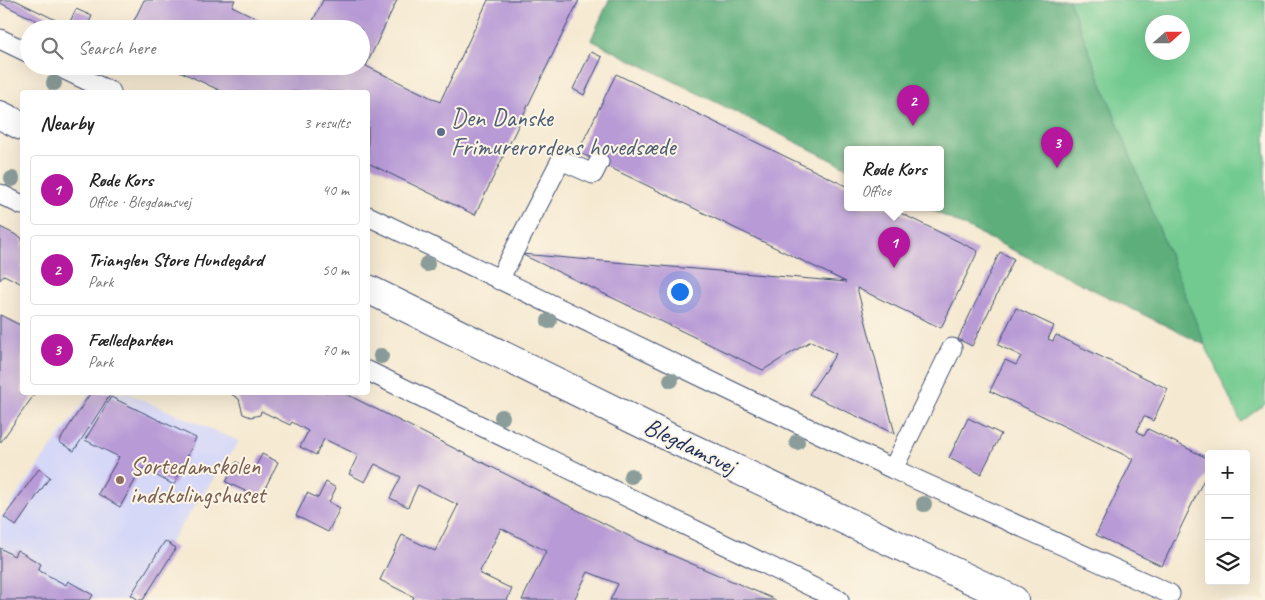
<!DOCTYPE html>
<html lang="en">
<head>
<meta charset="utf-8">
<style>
	:root { --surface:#fff; --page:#f2f2f2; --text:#222; --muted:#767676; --line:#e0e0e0; --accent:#b5179e }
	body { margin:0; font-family:Caveat,sans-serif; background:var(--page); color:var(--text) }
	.controls { position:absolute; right:15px; bottom:15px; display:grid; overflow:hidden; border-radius:5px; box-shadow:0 5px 20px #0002 }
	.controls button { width:45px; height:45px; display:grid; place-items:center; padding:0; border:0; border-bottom:1px solid var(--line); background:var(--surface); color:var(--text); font:25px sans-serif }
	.compass { position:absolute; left:1145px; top:15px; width:45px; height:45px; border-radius:50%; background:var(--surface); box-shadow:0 5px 20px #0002; rotate:69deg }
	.you { position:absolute; left:679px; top:291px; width:18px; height:18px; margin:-12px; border:4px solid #fff; border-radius:50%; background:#1a73e8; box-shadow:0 0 0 8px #1a73e833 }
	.badge { display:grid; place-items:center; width:32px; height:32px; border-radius:50%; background:var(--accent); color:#fff; font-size:16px; font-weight:700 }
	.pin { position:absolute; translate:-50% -41px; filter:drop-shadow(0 1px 2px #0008) }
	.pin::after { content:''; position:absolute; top:26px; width:18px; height:15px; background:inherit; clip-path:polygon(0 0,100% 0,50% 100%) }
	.popup { position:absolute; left:844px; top:146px; width:100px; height:65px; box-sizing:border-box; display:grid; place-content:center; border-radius:5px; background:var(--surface); filter:drop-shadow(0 1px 4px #0005); font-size:16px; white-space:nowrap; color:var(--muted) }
	.popup b { font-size:19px; color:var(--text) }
	.popup::after { content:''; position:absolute; left:50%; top:100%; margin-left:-10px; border:10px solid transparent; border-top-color:var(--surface) }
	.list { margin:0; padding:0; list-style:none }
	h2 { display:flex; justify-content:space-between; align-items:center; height:65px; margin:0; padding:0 20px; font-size:21px }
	h2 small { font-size:16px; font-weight:400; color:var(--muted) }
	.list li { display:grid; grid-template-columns:32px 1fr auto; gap:15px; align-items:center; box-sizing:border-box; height:70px; margin:0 10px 10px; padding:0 10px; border:1px solid var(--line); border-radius:5px }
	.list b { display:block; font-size:19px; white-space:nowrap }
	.list p { margin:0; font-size:16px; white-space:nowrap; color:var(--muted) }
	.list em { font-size:16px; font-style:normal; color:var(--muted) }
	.icon { flex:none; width:28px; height:28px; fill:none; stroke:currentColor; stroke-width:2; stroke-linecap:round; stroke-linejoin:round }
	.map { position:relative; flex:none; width:1265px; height:600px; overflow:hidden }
	.search { position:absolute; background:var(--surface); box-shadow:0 5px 20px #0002; left:20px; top:20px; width:350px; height:55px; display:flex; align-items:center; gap:12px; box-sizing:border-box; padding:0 18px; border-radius:28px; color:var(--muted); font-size:19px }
	.panel { position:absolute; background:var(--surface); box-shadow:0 5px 20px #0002; left:20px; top:90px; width:350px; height:305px; border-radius:5px }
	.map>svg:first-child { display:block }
	.built { fill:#d6d8f8 }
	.green { fill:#72ca90; stroke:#467c77; fill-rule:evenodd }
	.forest { fill:#5dae7a; stroke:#3c6e6c }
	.building { fill:#b79ad6 }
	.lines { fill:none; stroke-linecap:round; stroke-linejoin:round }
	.lane-casing { stroke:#3c4b6f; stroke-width:21 }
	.secondary-casing { stroke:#3c4b6f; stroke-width:30 }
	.lane { stroke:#fff; stroke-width:19 }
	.secondary { stroke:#fff; stroke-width:28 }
	.tree { fill:#8b9d9a }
	.service-dot { fill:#5c6f8a; stroke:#fcf5e5; stroke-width:2 }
	.education-dot { fill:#8d6e63; stroke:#fcf5e5; stroke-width:2 }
	.labels { text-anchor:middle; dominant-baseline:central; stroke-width:4; stroke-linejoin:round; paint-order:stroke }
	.service-label { font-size:25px; fill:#4e5e75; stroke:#fcf5e5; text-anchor:start }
	.street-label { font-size:25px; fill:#1b2f5e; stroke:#fcf5e5 }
	.education-label { font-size:25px; fill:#785e54; stroke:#fcf5e5; text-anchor:start }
</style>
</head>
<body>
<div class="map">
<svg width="1265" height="600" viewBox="0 0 1265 600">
	<rect width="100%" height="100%" fill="#fcf5e5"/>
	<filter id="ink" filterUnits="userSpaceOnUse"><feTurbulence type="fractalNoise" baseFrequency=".02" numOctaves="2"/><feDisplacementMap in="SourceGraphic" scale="10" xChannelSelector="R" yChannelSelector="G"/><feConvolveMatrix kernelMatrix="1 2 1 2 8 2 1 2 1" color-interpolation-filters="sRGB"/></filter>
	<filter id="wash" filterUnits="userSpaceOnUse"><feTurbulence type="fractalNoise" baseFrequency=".0096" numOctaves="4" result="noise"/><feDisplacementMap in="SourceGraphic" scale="20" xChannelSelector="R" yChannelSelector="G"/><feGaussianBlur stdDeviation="1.12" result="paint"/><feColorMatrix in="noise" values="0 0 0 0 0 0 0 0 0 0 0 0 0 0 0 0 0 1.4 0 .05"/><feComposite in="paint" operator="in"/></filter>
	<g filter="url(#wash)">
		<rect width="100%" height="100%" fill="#f5e9d1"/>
		<!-- built -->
		<path class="built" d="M90,393h37l112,48 -108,159h-39l-92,-53v-28z"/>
		<!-- green -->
		<path class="green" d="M609,0h656v404l-24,18 -36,-77 -279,-138h14v-58h-92v19l-257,-128zM1152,22h30v30h-30z"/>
		<!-- forest -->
		<path class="forest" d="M609,0h460l136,345 -279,-138h14v-58h-92v19l-257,-128z"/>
		<g id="blocks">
			<!-- building -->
			<path class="building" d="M0,0h15l53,26 8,-17 16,7 -6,13h-32l-54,-26z
				M144,0h91l-3,6 47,23h-149z
				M323,0h74l-31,66 74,36 48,-102h91l-104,215 -107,-52v-71h-145l-54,-26h192v-37h-52z
				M591,52l11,5 -18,38 -11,-6z
				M616,74l232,113v20h40l90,44 -37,77 -84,-40 38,146 -86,-40 27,-40 -25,-13 -48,29 -242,-116 325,28 -268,-130z
				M0,227l22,11v46l-18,-9 -4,5z
				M1000,252l14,7 -42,87 -14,-7z
				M1016,308l38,18 -6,13 5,2 3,-6 112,54 -15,32 -9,-5 -7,15 7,5 4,-7 61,30v10l-47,97 -66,-31 37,-76 -143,-68 15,-31 11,5 5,-9 -23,-11z
				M0,315l22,11v66h14l-36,51z
				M91,392h21l-38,59 -15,-9z
				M228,392h114l297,149 137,59h-166l8,-16 -30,-12 -14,28h-52l24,-49 -45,-23 -22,45 33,16 -5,11h-95l2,-3 -34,-17 22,-45 33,16 23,-46 -40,-20 -10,22 -18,-9 11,-21 -26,-13 -10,18 -16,-8 9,-19 -34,-16 -8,16 -16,-8 8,-16 -16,-9 -2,3 -29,-14 -1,4 -9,2 -8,-3 -4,-15z
				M111,397l85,41 -22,47 -32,-17 -22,39 -22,-13 21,-37 -34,-17z
				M968,418l33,16 -20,40 -32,-16z
				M262,454l16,8 -18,36 -34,-16 10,-20 18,8z
				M39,469l11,8 -34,49 -12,-9z
				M326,482l10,6 -7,14 11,6 -12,24 -32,-16 11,-23 11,5z
				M165,541l11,7 -33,52h-4l-8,-5z
				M0,548l14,8 3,-6 24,14 -3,6 28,15 2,-4 25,14 -3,5h-90z"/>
		</g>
	</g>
	<g filter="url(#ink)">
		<use href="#blocks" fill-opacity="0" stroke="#3c4b6f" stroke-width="1"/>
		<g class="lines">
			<!-- lane casing -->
			<g class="lane-casing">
				<path id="lane" d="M0,39l29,14
					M57,66l54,26
					M0,194l22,11
					M368,216l525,253 277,125
					M499,280l62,-120 32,14 6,-12
					M368,371l471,229
					M893,469l59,-121"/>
			</g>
			<!-- secondary casing -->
			<g class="secondary-casing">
				<path id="secondary" d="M0,115l22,11
					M368,289l313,154 333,157"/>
			</g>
			<!-- lane -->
			<use href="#lane" class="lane"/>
			<!-- secondary -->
			<use href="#secondary" class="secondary"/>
		</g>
		<!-- trees -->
		<g class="tree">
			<circle cx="54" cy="83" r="8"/>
			<circle cx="12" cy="179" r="8"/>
			<circle cx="427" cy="264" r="8"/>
			<circle cx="549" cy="321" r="8"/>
			<circle cx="381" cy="356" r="8"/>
			<circle cx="671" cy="380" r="8"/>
			<circle cx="502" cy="417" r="8"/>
			<circle cx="797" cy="442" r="8"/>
			<circle cx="631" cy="476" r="8"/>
			<circle cx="924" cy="504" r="8"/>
		</g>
	</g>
	<!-- markers -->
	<circle class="service-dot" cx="441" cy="132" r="5"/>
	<circle class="education-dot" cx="120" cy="480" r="5"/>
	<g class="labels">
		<!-- service labels -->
		<g class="service-label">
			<text x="451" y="118">Den Danske<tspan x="451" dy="29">Frimurerordens hovedsæde</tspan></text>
		</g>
		<!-- street labels -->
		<g class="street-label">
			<text transform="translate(690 446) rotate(26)">Blegdamsvej</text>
		</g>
		<!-- education labels -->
		<g class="education-label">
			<text x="130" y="466">Sortedamskolen<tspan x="130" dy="29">indskolingshuset</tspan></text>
		</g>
	</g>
</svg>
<div class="controls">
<button>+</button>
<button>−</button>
<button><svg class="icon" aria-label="layers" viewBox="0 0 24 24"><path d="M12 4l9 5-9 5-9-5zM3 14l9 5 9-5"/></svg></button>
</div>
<svg class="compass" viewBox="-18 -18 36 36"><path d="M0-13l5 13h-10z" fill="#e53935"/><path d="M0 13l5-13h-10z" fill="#767676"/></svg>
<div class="you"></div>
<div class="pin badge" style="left:894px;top:268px">1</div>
<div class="popup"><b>Røde Kors</b>Office</div>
<div class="pin badge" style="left:913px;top:126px">2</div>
<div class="pin badge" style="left:1057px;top:168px">3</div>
<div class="search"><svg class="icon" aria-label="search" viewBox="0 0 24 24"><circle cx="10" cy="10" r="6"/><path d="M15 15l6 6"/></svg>Search here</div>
<section class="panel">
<h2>Nearby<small>3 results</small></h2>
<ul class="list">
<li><span class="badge">1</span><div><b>Røde Kors</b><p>Office · Blegdamsvej</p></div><em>40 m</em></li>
<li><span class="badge">2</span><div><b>Trianglen Store Hundegård</b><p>Park</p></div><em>50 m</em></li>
<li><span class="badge">3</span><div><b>Fælledparken</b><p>Park</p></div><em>70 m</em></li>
</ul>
</section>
</div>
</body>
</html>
